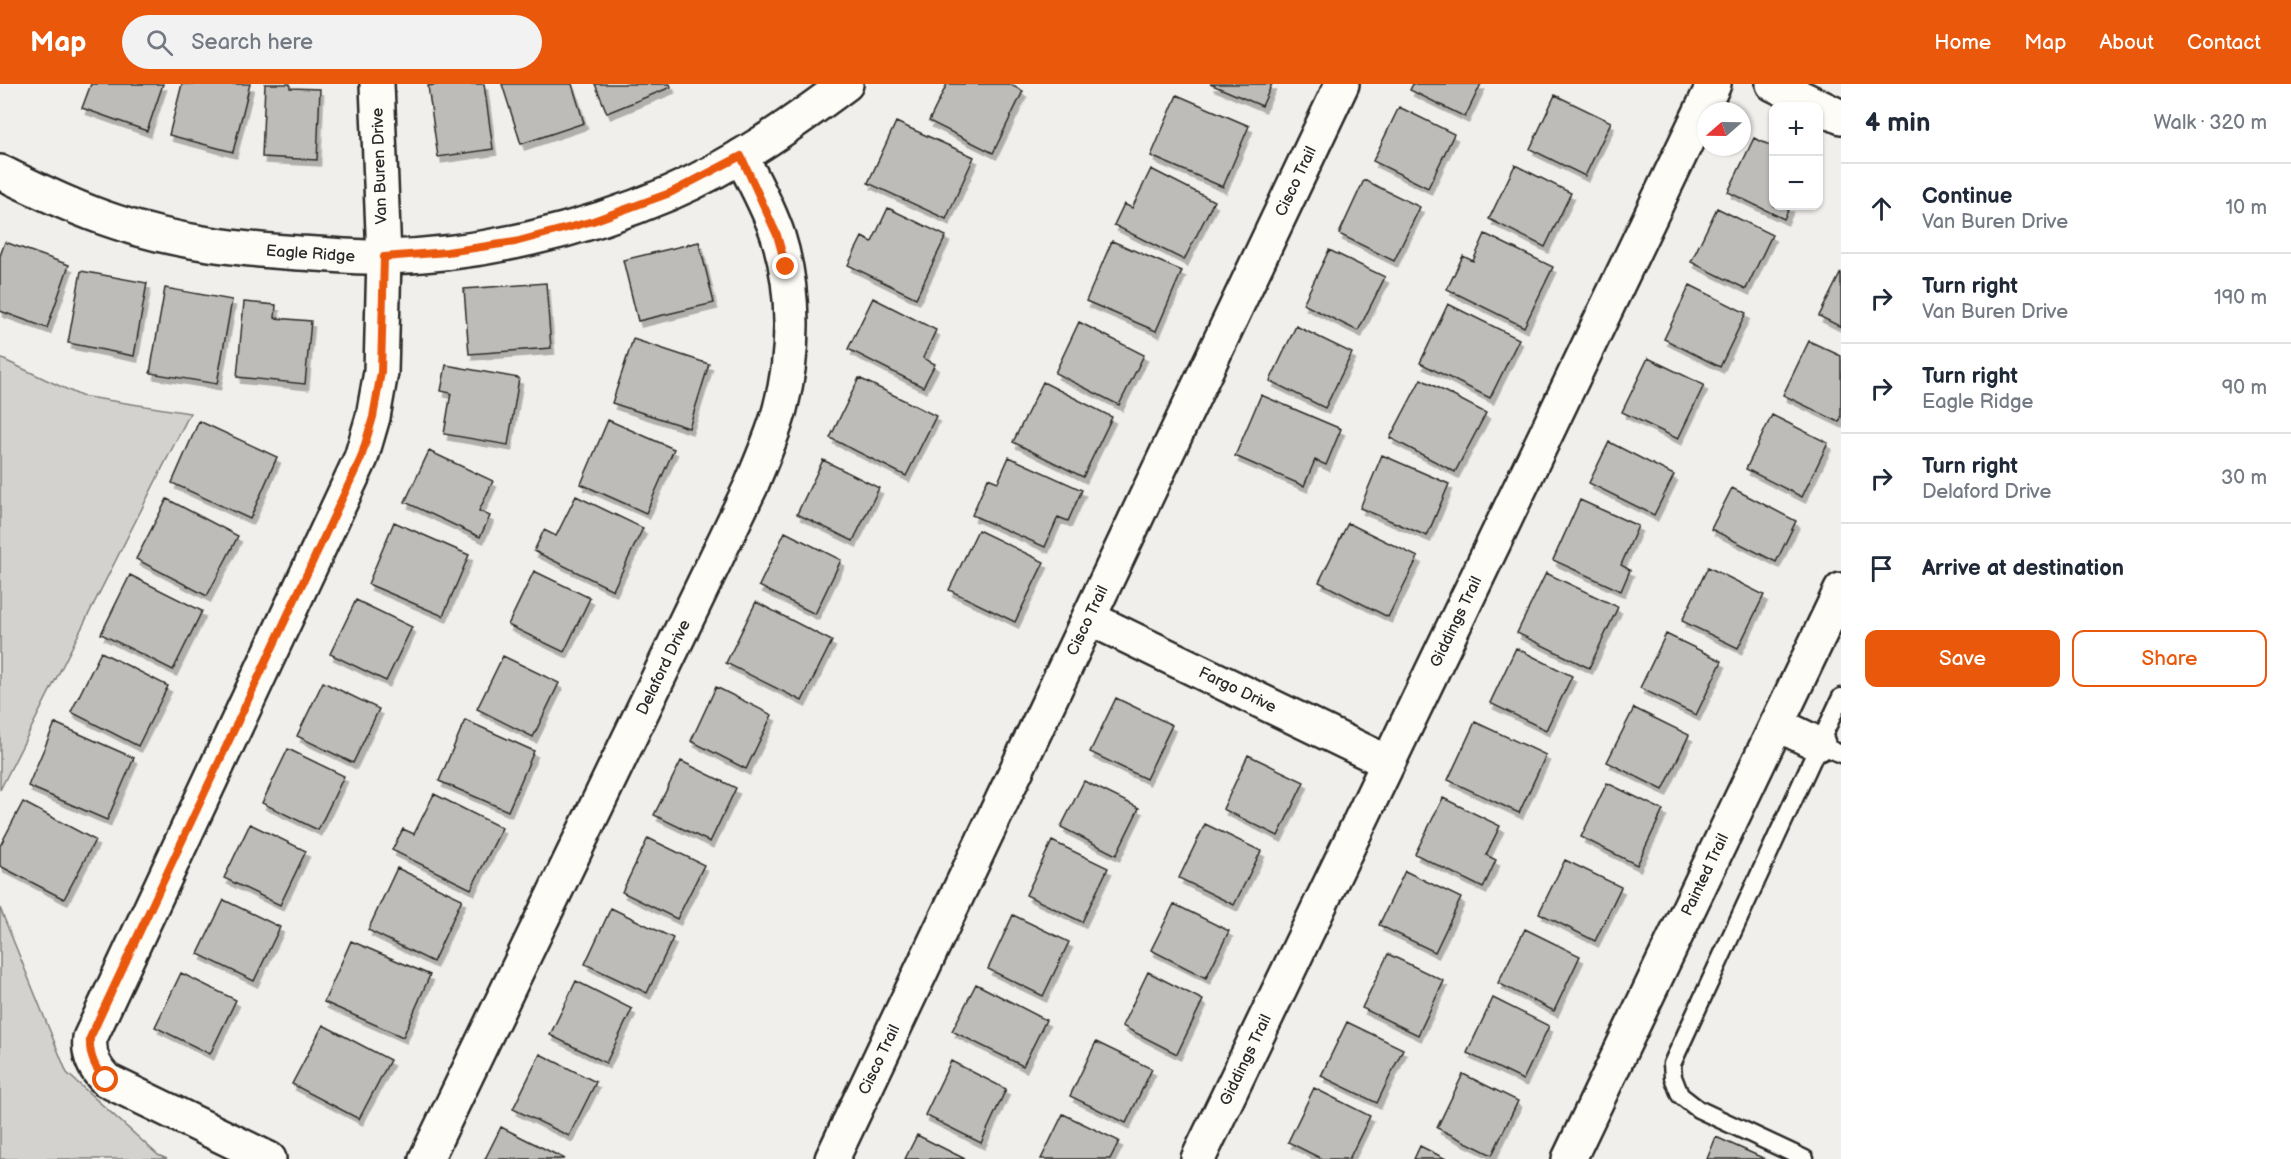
<!DOCTYPE html>
<html lang="en">
<head>
<meta charset="utf-8">
<style>
	:root { --surface:#fff; --page:#f2f2f3; --text:#1f2937; --muted:#747a83; --line:#e0e1e3; --accent:#ea580c }
	body { margin:0; font-family:"Balsamiq Sans",sans-serif; background:var(--page); color:var(--text) }
	.controls { position:absolute; right:18px; top:18px; display:grid; overflow:hidden; border-radius:12px; box-shadow:0 2px 4px #0004 }
	.controls button { width:54px; height:54px; display:grid; place-items:center; padding:0; border:0; border-bottom:2px solid var(--line); background:var(--surface); color:var(--text); font:30px sans-serif }
	.compass { position:absolute; left:1697px; top:18px; width:54px; height:54px; border-radius:50%; background:var(--surface); box-shadow:0 2px 4px #0004; rotate:250deg }
	.stop { position:absolute; width:18px; height:18px; margin:-14px; border:4px solid #ea580c; border-radius:50%; background:#fff }
	.stop.end { background:#ea580c; border-color:#fff; box-shadow:0 2px 6px #0008 }
	.list { margin:0; padding:0; list-style:none }
	h2 { display:flex; justify-content:space-between; align-items:center; height:78px; margin:0; padding:0 24px; font-size:26px }
	h2 small { font-size:20px; font-weight:400; color:var(--muted) }
	.list li { display:grid; grid-template-columns:39px 1fr auto; gap:18px; align-items:center; box-sizing:border-box; height:90px; padding:0 24px; border-top:2px solid var(--line) }
	.list b { display:block; font-size:22px; white-space:nowrap }
	.list p { margin:0; font-size:20px; white-space:nowrap; color:var(--muted) }
	.list em { font-size:20px; font-style:normal; color:var(--muted) }
	.actions { display:flex; gap:12px; padding:18px 24px }
	.actions a { flex:1; padding:14px 0; border:2px solid var(--accent); border-radius:12px; text-align:center; font-size:21px; color:var(--accent) }
	.actions .main { background:var(--accent); color:#fff }
	.icon { flex:none; width:33px; height:33px; fill:none; stroke:currentColor; stroke-width:2; stroke-linecap:round; stroke-linejoin:round }
	.map { position:relative; flex:none; width:1841px; height:1075px; overflow:hidden }
	header { display:flex; align-items:center; gap:36px; box-sizing:border-box; height:84px; padding:0 30px; background:var(--accent); color:#fff }
	header strong { font-size:28px }
	nav { display:flex; gap:33px; margin-inline-start:auto; font-size:21px }
	.search { width:420px; height:54px; background:var(--page); display:flex; align-items:center; gap:15px; box-sizing:border-box; padding:0 21px; border-radius:33px; color:var(--muted); font-size:22px }
	main { display:flex }
	aside { flex:1; background:var(--surface) }
	.map>svg:first-child { display:block }
	.green { fill:#d3d2cf; stroke:#7f7e7d; stroke-width:1.5 }
	.building { fill:#bdbcb8; stroke:#2b2b2b; stroke-width:1.5; filter:url(#shadow) }
	.lines { fill:none; stroke-linecap:round; stroke-linejoin:round }
	.service-casing { stroke:#2b2b2b; stroke-width:21 }
	.minor-casing { stroke:#2b2b2b; stroke-width:38 }
	.service { stroke:#fdfcf7; stroke-width:16 }
	.minor { stroke:#fdfcf7; stroke-width:33 }
	.route { stroke:#ea580c; stroke-width:8 }
	.labels { text-anchor:middle; dominant-baseline:central; stroke-width:4.5; stroke-linejoin:round; paint-order:stroke }
	.street-label { font-size:16px; fill:#2b2b2b; stroke:#fdfcf7 }
</style>
</head>
<body>
<header>
<strong>Map</strong>
<div class="search"><svg class="icon" aria-label="search" viewBox="0 0 24 24"><circle cx="10" cy="10" r="6"/><path d="M15 15l6 6"/></svg>Search here</div>
<nav><a>Home</a><a>Map</a><a>About</a><a>Contact</a></nav>
</header>
<main>
<div class="map">
<svg width="1841" height="1075" viewBox="0 0 1841 1075">
	<defs>
		<filter id="shadow"><feDropShadow dx="3.5" dy="6" stdDeviation="0" flood-color="#0004"/></filter>
	</defs>
	<rect width="100%" height="100%" fill="#f0efeb"/>
	<filter id="ink" filterUnits="userSpaceOnUse"><feTurbulence type="fractalNoise" baseFrequency=".0167" numOctaves="2"/><feDisplacementMap in="SourceGraphic" scale="12" xChannelSelector="R" yChannelSelector="G"/><feConvolveMatrix kernelMatrix="1 2 1 2 8 2 1 2 1" color-interpolation-filters="sRGB"/></filter>
	<g filter="url(#ink)">
		<!-- green -->
		<path class="green" d="M0,274l81,38 109,17 -190,377z
			M0,824l67,165 91,82 9,4h-167z"/>
		<!-- building -->
		<path class="building" d="M91,0h72l-16,47 -65,-23z
			M182,0h68l-17,68 -64,-17z
			M265,0h25v4l30,1 -3,71 -55,-3z
			M441,0h43l9,65 -55,8 -10,-71z
			M502,0h70l12,39 -63,21z
			M595,0h75l1,3 -64,26z
			M947,0h62l14,7 -30,62 -64,-32z
			M1210,0h62l-10,22z
			M1413,0h68l-16,33 -55,-27z
			M1177,11l72,31 -26,61 -72,-31z
			M1555,11l56,27 -26,54 -55,-27z
			M1399,23l55,27 -26,54 -55,-27z
			M896,38l78,35 -28,62 -78,-36z
			M1754,54l20,9v59h16l-6,13 -56,-27z
			M1515,81l56,28 -26,54 -56,-28z
			M1151,85l63,32 -30,59 -70,-35 10,-21 8,4z
			M1364,96l56,27 -26,54 -55,-27z
			M888,124l58,28 -30,62 -68,-33 14,-28 10,5z
			M1717,124l55,27 -26,54 -55,-27z
			M1485,150l68,33 -29,60 -77,-38 16,-33 10,5z
			M1112,157l70,30 -26,60 -70,-30z
			M5,158l64,23 -22,63 -47,-17v-55z
			M699,158l15,61 -76,18 -15,-61z
			M1329,166l56,27 -27,54 -55,-27z
			M81,187l66,12 -13,73 -66,-13z
			M1841,188v55l-22,-11z
			M546,199l5,65 -82,6 -5,-65z
			M1690,201l56,28 -26,54 -56,-28z
			M165,204l67,12 -15,84 -67,-11z
			M873,214l63,32 -13,28 12,6 -12,23 -75,-38z
			M244,218l32,3 -1,13 36,3 -6,63 -68,-7z
			M1448,220l71,35 -29,59 -70,-35z
			M1079,238l65,33 -25,50 -64,-32z
			M1296,242l56,27 -27,55 -55,-27z
			M633,255l76,25 -20,64 -77,-25z
			M1809,257l32,15v61l-2,5 -56,-27z
			M1648,274l56,27 -26,54 -56,-27z
			M446,281l73,13 -11,67 -64,-11 7,-41 -10,-2z
			M859,294l77,38 -30,60 -76,-38z
			M1421,295l65,34 -31,59 -65,-34z
			M1043,298l69,35 -29,60 -70,-35z
			M1261,311l80,34 -15,36 -11,-5 -11,26 -69,-30z
			M1772,331l56,28 -26,54 -56,-28z
			M608,336l66,29 -28,64 -65,-29z
			M199,337l78,36 -27,62 -78,-36z
			M1609,358l65,33 -20,40 -65,-32z
			M429,367l64,30 -14,30 11,5 -10,21 -75,-35z
			M1382,371l67,29 -22,52 -67,-28z
			M1009,373l73,33 -14,31 -10,-4 -13,30 -73,-32 16,-37 10,4z
			M823,376l56,28 -26,53 -56,-27z
			M1732,404l64,33 -20,41 -65,-33z
			M576,412l67,32 -30,62 -79,-39 10,-21 12,6z
			M167,415l71,37 -31,60 -71,-37z
			M1580,416l58,26 -17,39 9,5 -9,21 -68,-31z
			M394,438l75,33 -26,61 -75,-32z
			M1348,439l70,34 -30,60 -69,-35z
			M978,446l66,32 -29,60 -66,-32z
			M785,448l56,28 -26,54 -56,-28z
			M1708,483l56,28 -26,53 -56,-27z
			M534,487l56,27 -26,54 -56,-27z
			M1546,489l72,34 -29,61 -72,-35z
			M130,491l72,36 -29,59 -72,-36z
			M356,516l56,27 -26,54 -56,-27z
			M756,518l76,39 -30,60 -76,-38z
			M1666,550l56,27 -26,54 -56,-27z
			M1516,564l56,28 -26,54 -56,-27z
			M101,568l67,34 -30,60 -67,-34z
			M503,572l56,27 -26,54 -56,-28z
			M323,598l56,27 -26,54 -56,-27z
			M716,603l56,28 -26,54 -55,-28z
			M1116,614l56,27 -26,54 -56,-27z
			M1634,624l55,27 -26,55 -56,-28z
			M465,636l69,31 -26,60 -69,-30z
			M1475,638l71,33 -27,58 -71,-33z
			M55,639l79,35 -27,62 -79,-34z
			M288,665l56,27 -26,54 -56,-27z
			M1248,671l56,27 -26,54 -55,-27z
			M681,677l55,27 -26,54 -56,-27z
			M1084,697l55,27 -23,47 -55,-28z
			M1607,699l56,27 -26,55 -56,-28z
			M434,710l68,34 -31,61 -79,-39 11,-21 11,5z
			M1443,714l57,28 -14,29 10,5 -13,28 -68,-34z
			M23,718l72,38 -31,59 -64,-33v-20z
			M250,740l56,27 -26,54 -56,-27z
			M1205,740l56,27 -27,54 -55,-27z
			M648,754l56,27 -27,54 -55,-27z
			M1052,757l56,27 -26,54 -56,-27z
			M1565,776l56,27 -26,54 -56,-28z
			M397,784l65,31 -29,63 -65,-32z
			M1405,787l56,27 -26,54 -56,-27z
			M224,816l56,27 -26,54 -56,-27z
			M1174,820l55,27 -23,47 -55,-28z
			M611,824l62,30 -26,55 -62,-29z
			M1013,831l56,27 -26,54 -55,-27z
			M1525,845l55,27 -26,55 -56,-28z
			M351,857l79,34 -27,62 -79,-35z
			M1388,870l56,27 -26,54 -56,-27z
			M1148,888l55,28 -26,54 -55,-28z
			M181,889l55,27 -26,54 -55,-27z
			M576,897l56,28 -26,54 -56,-28z
			M976,900l70,36 -23,46 -71,-35z
			M1493,914l56,28 -26,54 -56,-27z
			M1347,938l56,27 -26,54 -56,-27z
			M323,941l67,35 -31,59 -67,-35z
			M1096,958l56,27 -26,54 -56,-27z
			M540,970l56,28 -27,54 -56,-27z
			M951,977l55,28 -25,54 -56,-28z
			M1463,990l55,27 -26,54 -55,-27z
			M1314,1004l56,28 -21,43h-27l-34,-17z
			M1063,1030l56,27 -9,18h-69z
			M501,1043l64,32h-80z
			M917,1051l48,24h-60z
			M1716,1053l49,22h-58z
			M1420,1062l26,13h-32z"/>
		<g class="lines">
			<!-- service casing -->
			<g class="service-casing">
				<path id="service" d="M1818,660l23,10
					M1805,1075l-107,-50 -18,-14 -7,-18 -1,-13 169,-367"/>
			</g>
			<!-- minor casing -->
			<g class="minor-casing">
				<g id="minor">
					<path d="M1773,0l68,33"/>
					<path id="s1" d="M0,88c38,18 76,37 116,50 58,20 121,27 183,31 28,1 57,5 85,4 97,-2 197,-26 286,-64 63,-27 121,-68 176,-109"/>
					<path id="s2" d="M1089,534l298,144"/>
					<path d="M1777,640l41,20"/>
					<path d="M269,1075l-163,-79c-12,-12 -18,-25 -16,-42l271,-580 12,-41 8,-45 3,-115 -7,-173"/>
					<path id="s3" d="M426,1075l325,-673c10,-25 22,-51 29,-77 15,-55 15,-119 -2,-173 -9,-28 -24,-54 -37,-80"/>
					<path id="s4" d="M832,1075l510,-1075"/>
					<path id="s5" d="M1198,1075l516,-1075"/>
					<path id="s6" d="M1569,1075l272,-569"/>
				</g>
			</g>
			<!-- service -->
			<use href="#service" class="service"/>
			<!-- minor -->
			<use href="#minor" class="minor"/>
		</g>
	</g>
	<g class="lines" filter="url(#ink)">
		<!-- route -->
		<path class="route" d="M106,996c-12,-12 -17,-25 -16,-42l271,-580 12,-41 8,-45 3,-115 63,-5 68,-10 78,-21 77,-28 71,-37 36,79 9,32"/>
	</g>
	<g class="labels">
		<!-- street labels -->
		<g class="street-label">
			<text transform="translate(380 82) rotate(-92)">Van Buren Drive</text>
			<text stroke="none"><textPath href="#s4" startOffset="1082">Cisco Trail</textPath></text>
			<text stroke="none"><textPath href="#s1" startOffset="324">Eagle Ridge</textPath></text>
			<text stroke="none"><textPath href="#s5" startOffset="596">Giddings Trail</textPath></text>
			<text stroke="none"><textPath href="#s4" startOffset="596">Cisco Trail</textPath></text>
			<text stroke="none"><textPath href="#s3" startOffset="546">Delaford Drive</textPath></text>
			<text stroke="none"><textPath href="#s2" startOffset="165">Fargo Drive</textPath></text>
			<text stroke="none"><textPath href="#s6" startOffset="315">Painted Trail</textPath></text>
			<text stroke="none"><textPath href="#s5" startOffset="110">Giddings Trail</textPath></text>
			<text stroke="none"><textPath href="#s4" startOffset="110">Cisco Trail</textPath></text>
		</g>
	</g>
</svg>
<div class="controls">
<button>+</button>
<button>−</button>
</div>
<svg class="compass" viewBox="-18 -18 36 36"><path d="M0-13l5 13h-10z" fill="#e53935"/><path d="M0 13l5-13h-10z" fill="#747a83"/></svg>
<div class="stop" style="left:106px;top:996px"></div>
<div class="stop end" style="left:786px;top:183px"></div>
</div>
<aside>
<h2>4 min<small>Walk · 320 m</small></h2>
<ul class="list">
<li><svg class="icon" aria-label="ahead" viewBox="0 0 24 24"><path d="M12 20V5M6 11l6-6 6 6"/></svg><div><b>Continue</b><p>Van Buren Drive</p></div><em>10 m</em></li>
<li><svg class="icon" aria-label="right" viewBox="0 0 24 24"><path d="M7 20v-9h11M14 6l5 5-5 5"/></svg><div><b>Turn right</b><p>Van Buren Drive</p></div><em>190 m</em></li>
<li><svg class="icon" aria-label="right" viewBox="0 0 24 24"><path d="M7 20v-9h11M14 6l5 5-5 5"/></svg><div><b>Turn right</b><p>Eagle Ridge</p></div><em>90 m</em></li>
<li><svg class="icon" aria-label="right" viewBox="0 0 24 24"><path d="M7 20v-9h11M14 6l5 5-5 5"/></svg><div><b>Turn right</b><p>Delaford Drive</p></div><em>30 m</em></li>
<li><svg class="icon" aria-label="arrive" viewBox="0 0 24 24"><path d="M6 21V4h12l-3 4 3 4H6"/></svg><div><b>Arrive at destination</b></div></li>
</ul>
<div class="actions"><a class="main">Save</a><a>Share</a></div>
</aside>
</main>
</body>
</html>
